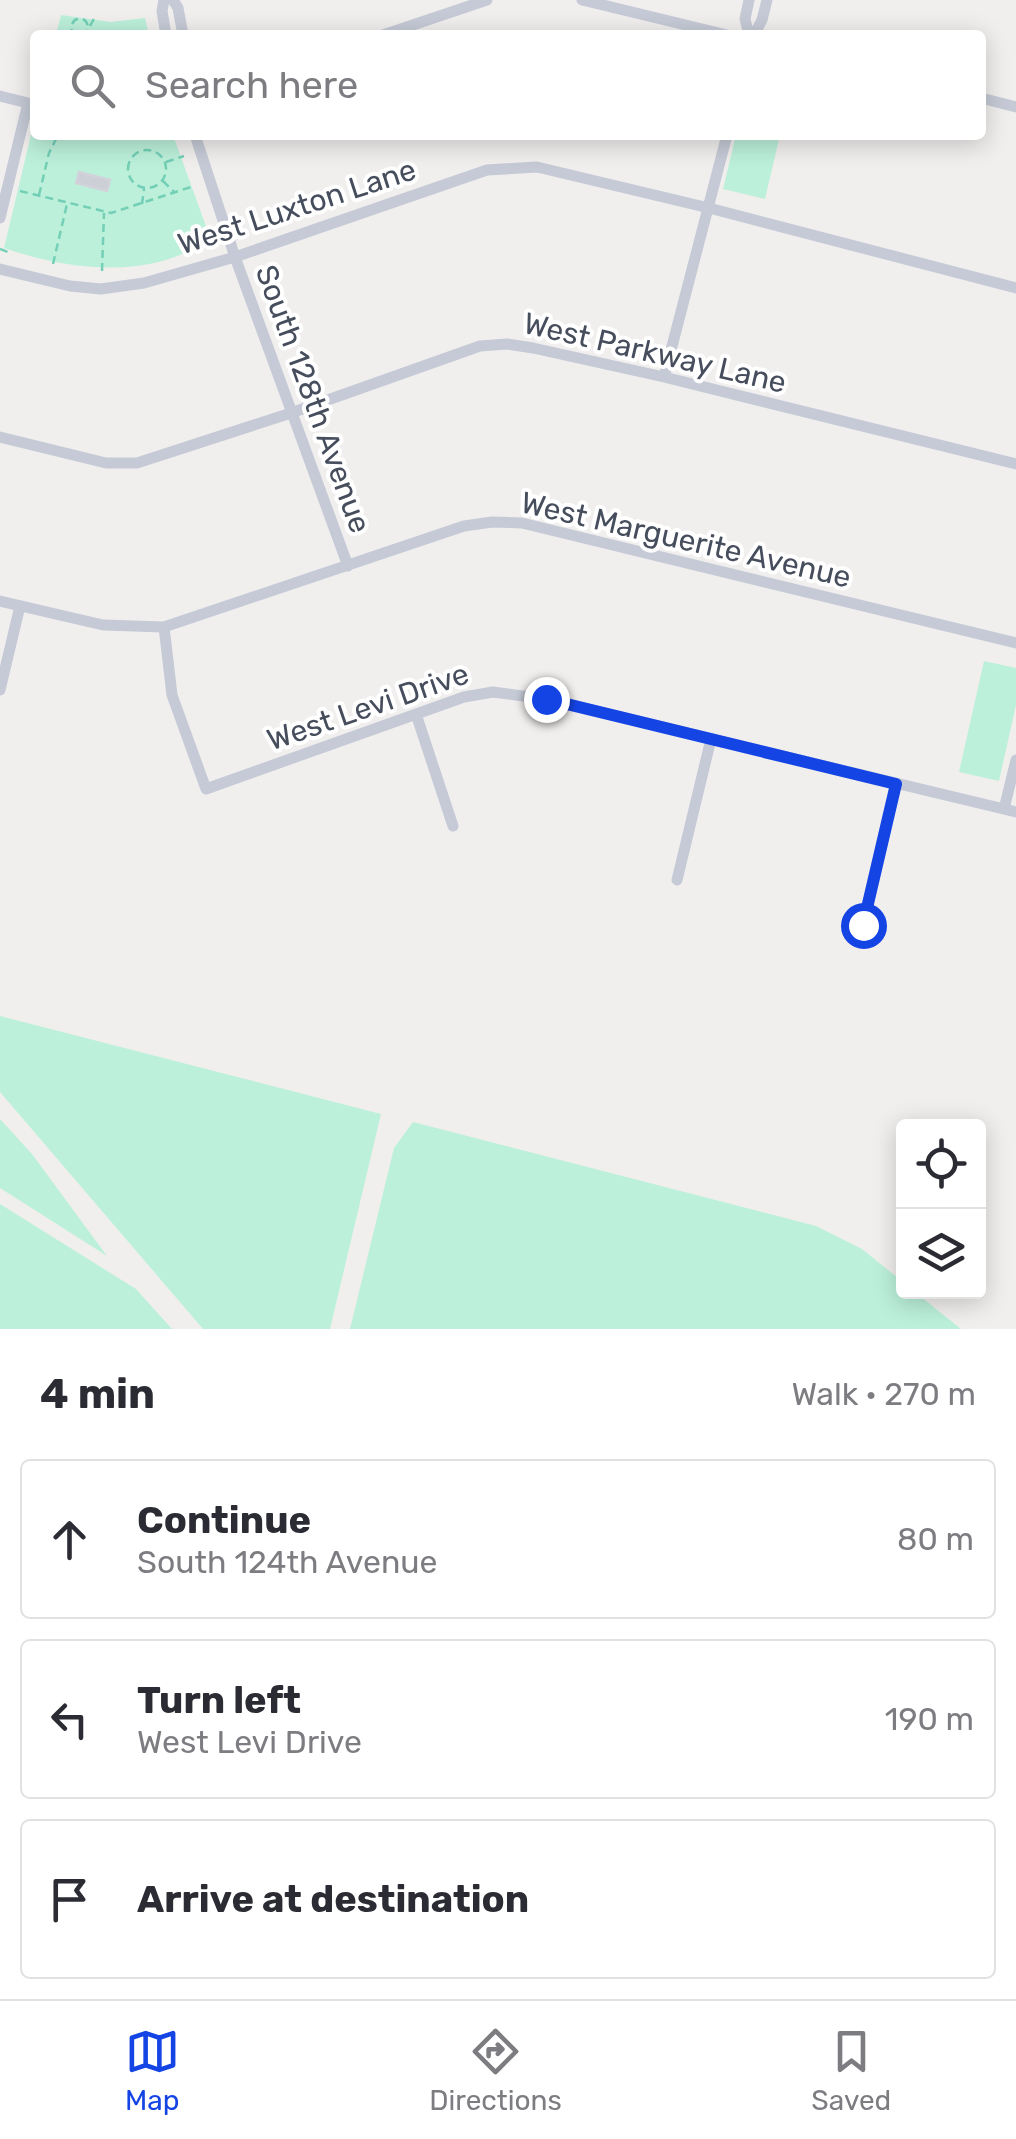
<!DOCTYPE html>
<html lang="en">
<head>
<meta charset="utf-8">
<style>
	:root { --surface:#fff; --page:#f2f2f3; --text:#2b2b33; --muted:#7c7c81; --line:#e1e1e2; --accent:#1544e5 }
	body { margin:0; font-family:Rubik,sans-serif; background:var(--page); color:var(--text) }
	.controls { position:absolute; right:30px; bottom:30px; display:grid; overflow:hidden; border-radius:10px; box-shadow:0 5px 25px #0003 }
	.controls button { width:90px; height:90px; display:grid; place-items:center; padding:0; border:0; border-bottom:2px solid var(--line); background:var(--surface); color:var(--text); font:50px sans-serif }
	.stop { position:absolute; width:30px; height:30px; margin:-22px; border:8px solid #1544e5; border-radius:50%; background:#fff }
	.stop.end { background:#1544e5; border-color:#fff; box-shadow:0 2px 10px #0008 }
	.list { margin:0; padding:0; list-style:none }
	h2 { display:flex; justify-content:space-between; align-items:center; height:130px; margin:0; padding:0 40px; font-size:42px }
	h2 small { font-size:32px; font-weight:400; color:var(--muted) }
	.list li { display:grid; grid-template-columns:65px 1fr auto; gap:30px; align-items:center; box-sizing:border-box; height:160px; margin:0 20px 20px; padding:0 20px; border:2px solid var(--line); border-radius:10px }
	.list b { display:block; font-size:38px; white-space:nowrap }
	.list p { margin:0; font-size:32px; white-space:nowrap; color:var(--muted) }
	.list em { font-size:32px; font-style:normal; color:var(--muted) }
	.icon { flex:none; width:55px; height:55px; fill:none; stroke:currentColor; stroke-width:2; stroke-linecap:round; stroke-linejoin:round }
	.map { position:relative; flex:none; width:1016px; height:1329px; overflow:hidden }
	.search { position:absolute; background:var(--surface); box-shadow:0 5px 25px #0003; left:30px; right:30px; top:30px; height:110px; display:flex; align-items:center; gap:25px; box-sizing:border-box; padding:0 35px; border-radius:10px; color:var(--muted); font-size:38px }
	.sheet { height:670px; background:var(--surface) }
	nav { display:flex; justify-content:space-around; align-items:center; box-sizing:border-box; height:140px; border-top:2px solid var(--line); background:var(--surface); font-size:28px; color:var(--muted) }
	nav a { display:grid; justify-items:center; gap:5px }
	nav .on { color:var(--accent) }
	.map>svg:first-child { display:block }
	.green { fill:#bcf0db }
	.building { fill:#cdcfd6; stroke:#d2d3da; stroke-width:2.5 }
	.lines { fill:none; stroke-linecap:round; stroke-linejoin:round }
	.path { stroke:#73cfb5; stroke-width:2.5; stroke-dasharray:8 5; stroke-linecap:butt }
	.minor { stroke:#c5cad6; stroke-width:11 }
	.route { stroke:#1544e5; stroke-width:12 }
	.labels { text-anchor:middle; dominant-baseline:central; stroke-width:8; stroke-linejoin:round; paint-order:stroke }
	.street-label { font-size:30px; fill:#464d5c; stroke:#fff }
</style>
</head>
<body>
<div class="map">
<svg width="1016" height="1329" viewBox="0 0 1016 1329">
	<rect width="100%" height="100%" fill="#f1efee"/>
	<!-- green -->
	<path class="green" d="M61,15l50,7 34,-4 4,17h-93z
		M35,118v17h138l39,108c-18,6 -35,14 -53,19 -51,12 -106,3 -155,-14z
		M736,135h44l-15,64 -42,-10z
		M984,661l32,7v37l-17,76 -40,-9z
		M0,1016l381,98 -51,215h-127l-203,-237z
		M0,1119l32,35 75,102 -107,-68z
		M413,1122l403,104 46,23 41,33 1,10h11l46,37h-611l44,-181z
		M0,1204l136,85 36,40h-172z"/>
	<!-- building -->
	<path class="building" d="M79,172l31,8 -3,11 -31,-8z"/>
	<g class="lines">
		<!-- path -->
		<path class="path" d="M90,26l6,-11
			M76,35l-4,-3c-4,-16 17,-19 16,-2l-5,5
			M128 169a19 19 0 1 1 38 0a19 19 0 1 1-38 0Z
			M166,162l18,-6
			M163,181l12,12
			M20,191l91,22 83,-27
			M39,195l10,-42 9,-18
			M142,204l2,-15
			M0,249l8,3
			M53,264l14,-60
			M102,271l2,-58"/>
		<!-- minor -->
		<path class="minor" d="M164,0l-2,11 4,24
			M173,0l5,8 5,27
			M582,0l145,35
			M383,35l104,-35
			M749,35l-4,-16 4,-19
			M754,35l8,-15 5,-20
			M0,96l28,7 -28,115
			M981,98l35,9
			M195,135l40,122 113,309
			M0,269l70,17 31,3 43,-6 91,-26 252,-87 50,-3 172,41 307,80
			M664,377l63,-242
			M0,437l106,26h31l154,-50 189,-67 27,-2 26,4 131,29 352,87
			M0,601l103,24 61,2 300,-101 28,-4 30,1 494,120
			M164,627l8,68 34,94 258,-92 29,-5 53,7 470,113
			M0,690l20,-84
			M416,714l37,112
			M1004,809l12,-49
			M677,880l34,-141
			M863,925l33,-141"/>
	</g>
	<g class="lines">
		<!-- route -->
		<path class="route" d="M546,699l350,85 -33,141"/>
	</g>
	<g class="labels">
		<!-- street labels -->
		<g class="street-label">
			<text transform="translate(297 207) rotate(-18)">West Luxton Lane</text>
			<text transform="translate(655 353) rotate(13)">West Parkway Lane</text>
			<text transform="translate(313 399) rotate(70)">South 128th Avenue</text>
			<text transform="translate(686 540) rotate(13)">West Marguerite Avenue</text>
			<text transform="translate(368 707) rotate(-19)">West Levi Drive</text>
		</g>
	</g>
</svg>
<div class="controls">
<button><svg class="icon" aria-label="locate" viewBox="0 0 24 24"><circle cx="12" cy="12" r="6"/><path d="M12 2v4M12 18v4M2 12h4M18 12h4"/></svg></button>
<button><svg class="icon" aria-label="layers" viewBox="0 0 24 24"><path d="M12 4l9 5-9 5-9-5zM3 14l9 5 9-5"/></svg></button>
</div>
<div class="stop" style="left:863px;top:925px"></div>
<div class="stop end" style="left:546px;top:699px"></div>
<div class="search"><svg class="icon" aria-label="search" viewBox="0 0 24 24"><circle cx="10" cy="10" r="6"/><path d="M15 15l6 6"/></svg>Search here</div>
</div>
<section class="sheet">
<h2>4 min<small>Walk · 270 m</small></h2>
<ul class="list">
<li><svg class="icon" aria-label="ahead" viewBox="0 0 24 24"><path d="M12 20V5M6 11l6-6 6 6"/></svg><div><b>Continue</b><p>South 124th Avenue</p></div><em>80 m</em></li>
<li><svg class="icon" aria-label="left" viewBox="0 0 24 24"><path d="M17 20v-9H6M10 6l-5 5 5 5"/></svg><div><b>Turn left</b><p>West Levi Drive</p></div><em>190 m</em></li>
<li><svg class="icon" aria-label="arrive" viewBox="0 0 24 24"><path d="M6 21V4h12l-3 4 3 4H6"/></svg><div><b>Arrive at destination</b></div></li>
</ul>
</section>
<nav>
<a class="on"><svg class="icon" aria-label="map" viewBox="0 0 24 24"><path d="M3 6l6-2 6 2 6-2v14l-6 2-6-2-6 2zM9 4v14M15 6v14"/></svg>Map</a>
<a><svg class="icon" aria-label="directions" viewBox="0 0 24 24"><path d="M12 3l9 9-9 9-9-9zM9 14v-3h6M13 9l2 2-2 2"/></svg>Directions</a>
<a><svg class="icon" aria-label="saved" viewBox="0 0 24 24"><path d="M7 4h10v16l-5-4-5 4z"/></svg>Saved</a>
</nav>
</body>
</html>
